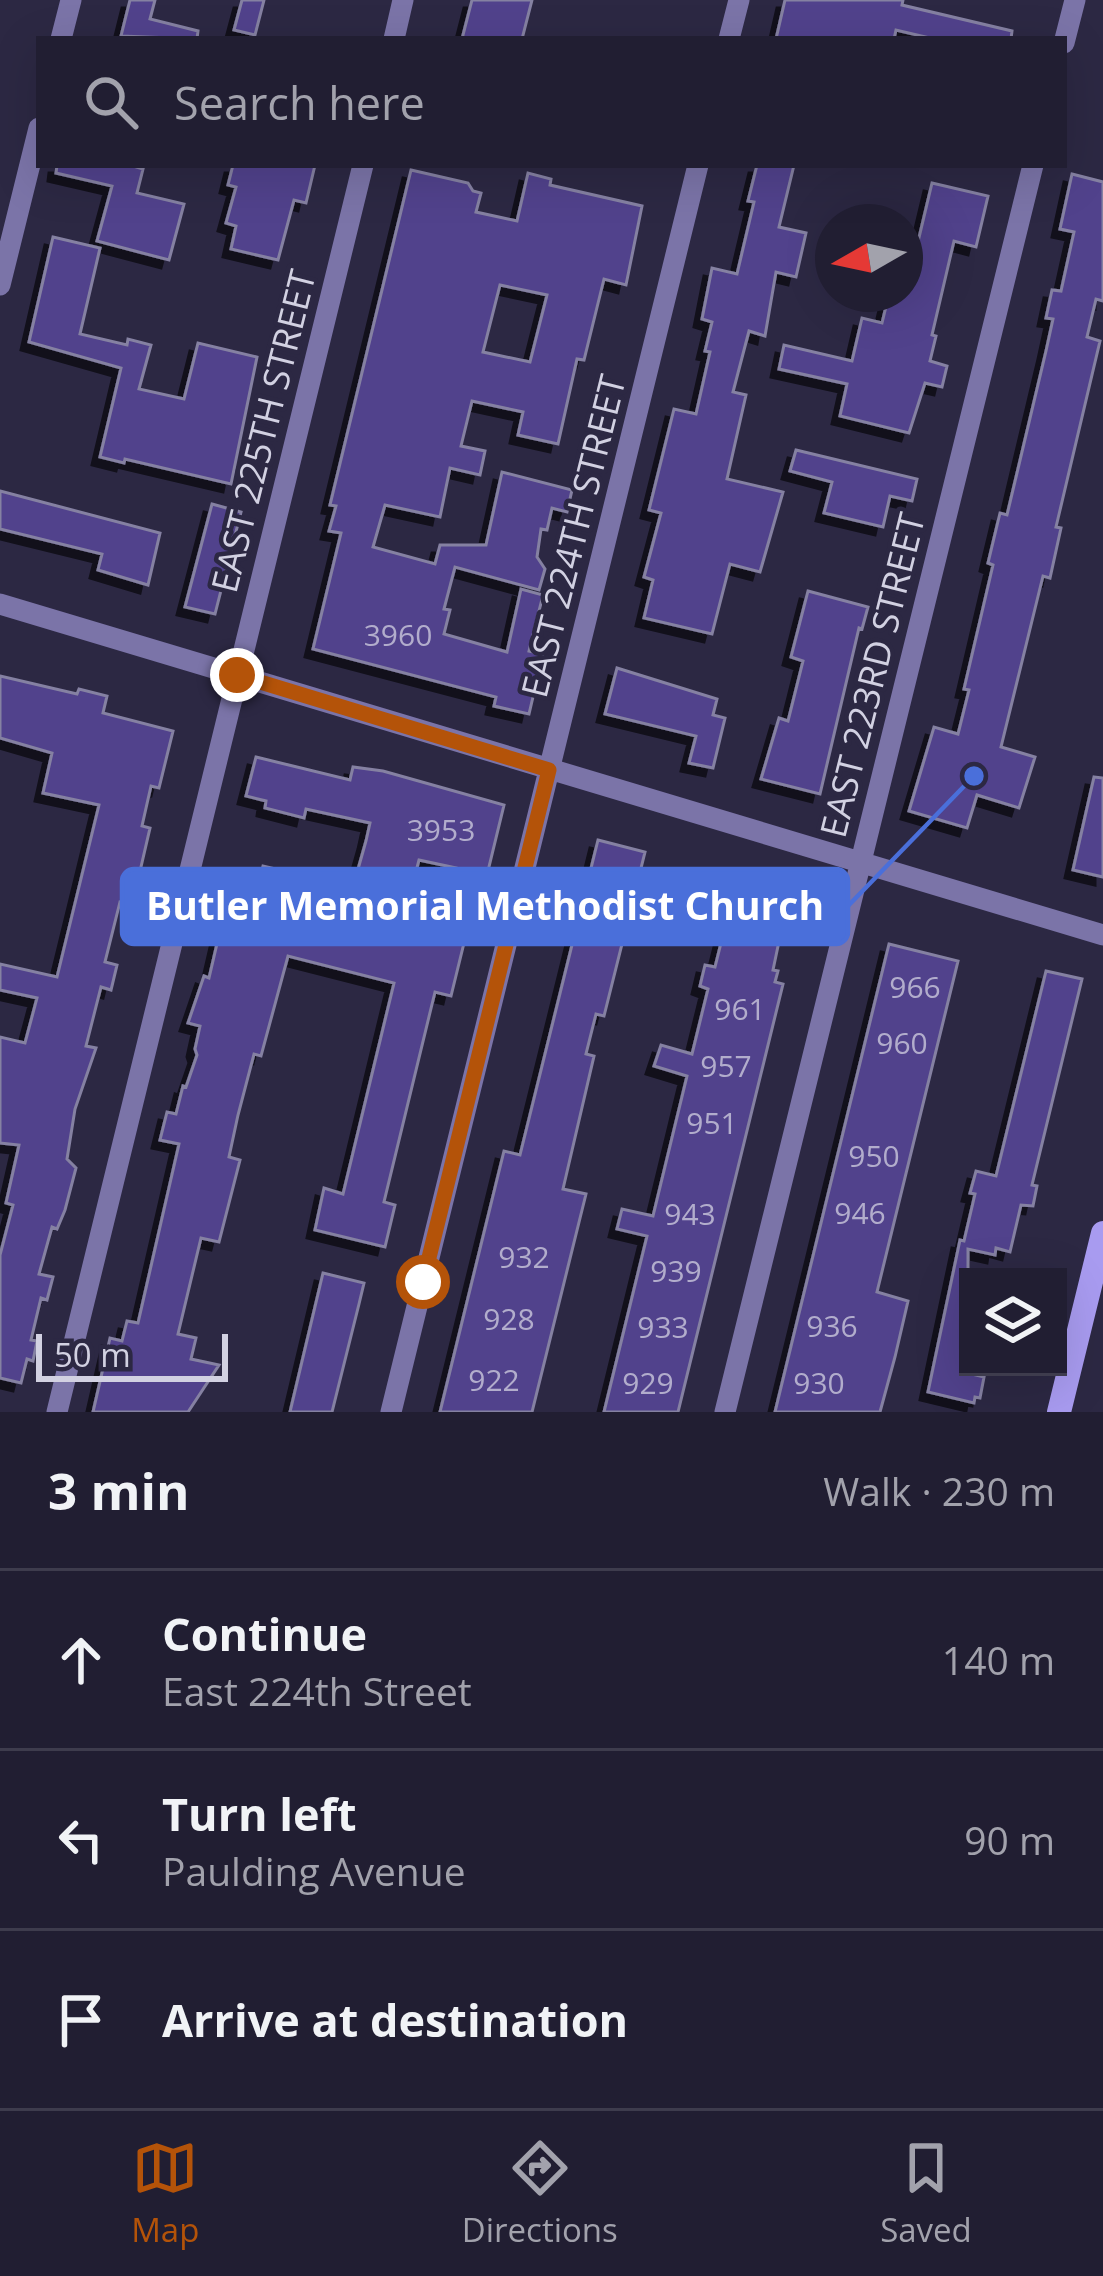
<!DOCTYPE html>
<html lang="en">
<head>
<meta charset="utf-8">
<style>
	:root { --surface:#211e32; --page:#2d2b3e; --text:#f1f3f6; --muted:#a2a2ac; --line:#3e3c4d; --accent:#b45309 }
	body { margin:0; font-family:"Open Sans",sans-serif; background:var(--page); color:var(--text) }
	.controls { position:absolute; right:36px; bottom:36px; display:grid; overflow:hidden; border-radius:0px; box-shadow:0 12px 48px #0002 }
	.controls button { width:108px; height:108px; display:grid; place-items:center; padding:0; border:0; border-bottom:3px solid var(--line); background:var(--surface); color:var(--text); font:60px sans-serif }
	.compass { position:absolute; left:815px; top:204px; width:108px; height:108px; border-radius:50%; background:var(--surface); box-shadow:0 12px 48px #0002; rotate:261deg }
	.scale { position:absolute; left:36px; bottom:30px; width:192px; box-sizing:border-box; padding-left:12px; border:6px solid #d2d1e2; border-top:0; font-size:33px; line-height:42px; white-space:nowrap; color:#d2d1e2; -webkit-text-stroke:9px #2c2843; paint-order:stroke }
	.stop { position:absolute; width:36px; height:36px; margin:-27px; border:9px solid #b45309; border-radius:50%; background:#fff }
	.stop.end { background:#b45309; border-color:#fff; box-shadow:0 3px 12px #0008 }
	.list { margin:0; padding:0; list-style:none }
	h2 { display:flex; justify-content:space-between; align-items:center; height:156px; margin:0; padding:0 48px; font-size:51px }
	h2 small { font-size:39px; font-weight:400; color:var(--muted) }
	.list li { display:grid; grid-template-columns:78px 1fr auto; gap:36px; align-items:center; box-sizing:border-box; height:180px; padding:0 48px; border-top:3px solid var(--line) }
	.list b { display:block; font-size:45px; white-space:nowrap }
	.list p { margin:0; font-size:39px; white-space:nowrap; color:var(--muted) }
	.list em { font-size:39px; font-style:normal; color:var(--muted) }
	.icon { flex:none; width:66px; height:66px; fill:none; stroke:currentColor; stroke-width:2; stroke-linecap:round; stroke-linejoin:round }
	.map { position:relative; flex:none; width:1103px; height:1412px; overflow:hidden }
	.search { position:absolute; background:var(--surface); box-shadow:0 12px 48px #0002; left:36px; right:36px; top:36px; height:132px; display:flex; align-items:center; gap:30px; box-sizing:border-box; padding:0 42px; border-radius:0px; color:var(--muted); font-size:45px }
	.sheet { height:696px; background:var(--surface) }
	nav { display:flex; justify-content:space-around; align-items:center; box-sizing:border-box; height:168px; border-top:3px solid var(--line); background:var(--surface); font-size:33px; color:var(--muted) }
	nav a { display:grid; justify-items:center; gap:6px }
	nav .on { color:var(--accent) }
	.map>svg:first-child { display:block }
	.building { fill:#51428c; stroke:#8581a2; stroke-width:3; fill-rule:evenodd; filter:url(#shadow) }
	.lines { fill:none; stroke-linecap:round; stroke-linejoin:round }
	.street { stroke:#7b74a8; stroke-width:21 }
	.secondary { stroke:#a89bf0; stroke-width:24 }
	.route { stroke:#b45309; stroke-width:15 }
	.labels { text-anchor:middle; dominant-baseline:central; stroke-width:9; stroke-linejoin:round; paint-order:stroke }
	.number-label { font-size:30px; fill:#b2adcc }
	.street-label { font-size:36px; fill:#d2d1e2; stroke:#2c2843 }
	.leader { fill:none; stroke:#4a6fda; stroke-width:4.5 }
	.callout-dot { fill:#4a6fda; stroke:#2c2843; stroke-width:4.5 }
	.callout { fill:#4a6fda; stroke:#4a6fda; stroke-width:4.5 }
	.callout-label { font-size:39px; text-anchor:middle; font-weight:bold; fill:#fff }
</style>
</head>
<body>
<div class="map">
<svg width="1103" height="1412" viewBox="0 0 1103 1412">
	<defs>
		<filter id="shadow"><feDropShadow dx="-8" dy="8" stdDeviation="0" flood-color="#0009"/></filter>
	</defs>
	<rect width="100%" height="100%" fill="#2c2843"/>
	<!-- building -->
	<path class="building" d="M130,0h25l-5,19 48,12 -1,8 -76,-3z
		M242,0h22l-9,35 -21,-5z
		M472,0h60l-10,39h-60z
		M785,0h118l-1,5 110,26 -1,8h-77l-38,-9 -2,9h-118z
		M57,165h73l13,4 -6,24 47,11 -15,56 -72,-19 15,-55 -56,-13z
		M233,165h82l-9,38 -12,-3 -16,60 -47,-11 5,-23 -10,-3 10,-36 -8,-2z
		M757,165h37l-15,62 27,6 -10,44 -20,-5 -11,64 -16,-5 -16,61 13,3 -19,84 56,13 -23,80 -30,-8 -18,70 -68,-16 9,-38 -9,-3 17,-64 -12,-3 25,-101 22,5 14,-62 -5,-1 7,-29 -10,-3 10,-51 25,6 17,-72 -6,-1z
		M411,170l57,13 5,8 8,2 -5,19 41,9 11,-48 23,6 -1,6 92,21 -16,79 -22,-6 -20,81 -7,-1 -19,85 -40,-9 5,-23 -51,-11 -11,45 24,5 -5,24 -30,-7 -10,49 -55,-12 -12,42 62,17 5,-19h46l16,-73 70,18 -5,22 -15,-4 -5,22 -6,-1 -4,28 8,12 -6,21 -84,-23 -11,42 6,1 -6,24 63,18 14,-63 22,6 -14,56 14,3 -14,60 -35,-8 2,-9 -183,-48 28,-116 -12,-2 7,-25 -6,-1zM500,285l47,10 -17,67 -47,-10z
		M1072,174l31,8v119l-7,-2 -9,38 13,4 -44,186 5,1 -11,50 -7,-2 -42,171 34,10 -16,51 -42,-13 -10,33 -58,-17 25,-84 24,7 11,-44 -5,-1 29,-124 -5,-2 12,-50 7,2 39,-164 7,-32 -7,-1 6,-28 9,1 13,-59 -14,-3z
		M932,183l56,13 -12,51 -22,-6 -22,94 4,1 -6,25 17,5 -5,21 -17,-4 -16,50 -69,-17 7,-32 -68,-15 5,-24 68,16 10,-43 20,5 7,-29h16v-28l7,1z
		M53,237l47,11 -20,86 47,11 1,-6 23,6 -12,44 45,10 14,-56 59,14 -26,127 -106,-25 -1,4 -24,-6 21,-89 -92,-26z
		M796,450l121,29 -5,22 -22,-5 -7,31 -59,-14 8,-31 -42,-11z
		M0,491l160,42 -12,52 -50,-15 4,-16 -102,-25z
		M212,504l29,8 -26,102 -30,-7z
		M808,591l60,16 -6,22 -3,-1 -39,166 -59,-15 18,-61 9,3 15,-60 -12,-4z
		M617,668l100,31 -4,16 12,3 -12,50 -24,-5 7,-27 -91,-22z
		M0,676l77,18 2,-5 28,7 -4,17 70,18 -14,57 -8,-2 -9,40 8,2 -16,69 -8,-2 -2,8 -4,-1 -15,60 12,3 -6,25 -10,-3 -15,59 10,2 -21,61 -8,50 9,9 -11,42 -8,19 -5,-2 -13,47 14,3 -6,23 -6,-2 -10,42 6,1 -4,20 -6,-2 -6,24 -21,-5v-123l13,-50 -7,-2 13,-58 -19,-2v-106l25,6 12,-45 -37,-8v-26l57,13 42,-172 -56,-12 9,-40 -52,-15z
		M256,757l94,23 3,-13 30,4 121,34 -27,111 -7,24 -5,-1 -14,57 -16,-4 -51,210 11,3 -10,42 -70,-17 9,-42 19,6 51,-211 -106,-27 -27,100 -7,-2 -16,61 -9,42 11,3 -21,82 -18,-4 -23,96 18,4 -5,21 28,6 -31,47h-95l17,-74 12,3 5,-20 11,2 41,-179 -19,-4 7,-28 9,2 7,-28 3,1 11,-32 -2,-6 5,-23 -12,-3 16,-47 5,2 21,-90 26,6 7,-28 90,21 13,-46 4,-18 -64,-14 -2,9 -39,-10 1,-7 -20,-5zM419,860l37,8 -10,44 -38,-10z
		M1094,777l9,1v99l-30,-7z
		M598,840l47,12 -41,164 -8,-2 -10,40 8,2 -31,133 23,5 -54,218h-92l64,-261 16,4z
		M733,895l53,13 -13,62 5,1 -3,11 8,2 -105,428h-74l43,-176 -30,-7 5,-20 31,7 34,-140 -33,-10 7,-21 31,9 16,-65 -8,-3 5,-21 10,2z
		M889,944l69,17 -81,331 31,9 -13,56 -15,55h-105z
		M1046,971l36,8 -50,206 5,1 -4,20 -12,-1 -11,47 -14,-4 -1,7 -27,-6v124l16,4 -4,21 -5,-1 -1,6 -46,-11 32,-152 4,1 11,-47 -5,-1 6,-22 20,5z
		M323,1273l41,10 -5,21 -27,108h-42z"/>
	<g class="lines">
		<!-- street -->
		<path class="street" d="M61,39l10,-39
			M394,39l9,-39
			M729,39l10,-39
			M1064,43l11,-43
			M0,285l39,-157
			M0,604l1103,331
			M57,1412l306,-1247
			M391,1412l307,-1247
			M725,1412l308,-1247"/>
		<!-- secondary -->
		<path class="secondary" d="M1059,1412l44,-179"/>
	</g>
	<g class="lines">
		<!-- route -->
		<path class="route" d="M237,675l312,95 -126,512"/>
	</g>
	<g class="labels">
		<!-- number labels -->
		<g class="number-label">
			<text x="398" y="634">3960</text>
			<text x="441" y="829">3953</text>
			<text x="915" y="986">966</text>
			<text x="740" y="1008">961</text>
			<text x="902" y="1042">960</text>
			<text x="726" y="1065">957</text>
			<text x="712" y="1122">951</text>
			<text x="874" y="1155">950</text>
			<text x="860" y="1212">946</text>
			<text x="690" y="1213">943</text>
			<text x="524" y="1256">932</text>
			<text x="676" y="1270">939</text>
			<text x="509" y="1318">928</text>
			<text x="832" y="1325">936</text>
			<text x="663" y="1326">933</text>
			<text x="494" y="1379">922</text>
			<text x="648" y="1382">929</text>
			<text x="819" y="1382">930</text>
		</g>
		<!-- street labels -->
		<g class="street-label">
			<text transform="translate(263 431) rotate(-76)">EAST 225TH STREET</text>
			<text transform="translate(573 536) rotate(-76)">EAST 224TH STREET</text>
			<text transform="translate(872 675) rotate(-76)">EAST 223RD STREET</text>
		</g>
	</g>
	<!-- callouts -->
	<path class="leader" d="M974 776L848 906"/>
	<circle class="callout-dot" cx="974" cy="776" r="12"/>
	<rect class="callout" x="122" y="869" width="726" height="75" rx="12"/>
	<g class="callout-label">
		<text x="485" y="920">Butler Memorial Methodist Church</text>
	</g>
</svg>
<div class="controls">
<button><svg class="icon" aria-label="layers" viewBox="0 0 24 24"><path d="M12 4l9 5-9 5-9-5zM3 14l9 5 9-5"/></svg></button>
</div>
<svg class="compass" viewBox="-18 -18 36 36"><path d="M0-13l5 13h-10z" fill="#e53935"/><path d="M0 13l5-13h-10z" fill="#a2a2ac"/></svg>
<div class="scale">50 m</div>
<div class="stop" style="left:423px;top:1282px"></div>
<div class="stop end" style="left:237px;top:675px"></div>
<div class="search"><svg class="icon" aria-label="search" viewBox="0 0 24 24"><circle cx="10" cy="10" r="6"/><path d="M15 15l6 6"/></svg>Search here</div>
</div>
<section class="sheet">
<h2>3 min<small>Walk · 230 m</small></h2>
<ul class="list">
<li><svg class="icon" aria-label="ahead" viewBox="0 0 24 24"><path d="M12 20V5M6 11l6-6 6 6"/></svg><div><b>Continue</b><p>East 224th Street</p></div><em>140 m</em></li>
<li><svg class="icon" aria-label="left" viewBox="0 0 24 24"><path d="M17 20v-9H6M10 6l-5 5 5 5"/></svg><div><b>Turn left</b><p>Paulding Avenue</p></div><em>90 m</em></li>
<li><svg class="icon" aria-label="arrive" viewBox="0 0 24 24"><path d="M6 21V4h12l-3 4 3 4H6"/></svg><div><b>Arrive at destination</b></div></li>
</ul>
</section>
<nav>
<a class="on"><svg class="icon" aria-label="map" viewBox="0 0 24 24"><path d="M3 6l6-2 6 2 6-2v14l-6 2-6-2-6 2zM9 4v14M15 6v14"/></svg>Map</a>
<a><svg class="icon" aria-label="directions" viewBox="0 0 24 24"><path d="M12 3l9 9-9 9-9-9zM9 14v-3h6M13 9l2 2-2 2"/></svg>Directions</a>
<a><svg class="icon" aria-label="saved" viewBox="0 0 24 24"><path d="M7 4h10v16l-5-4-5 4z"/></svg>Saved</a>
</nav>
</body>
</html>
